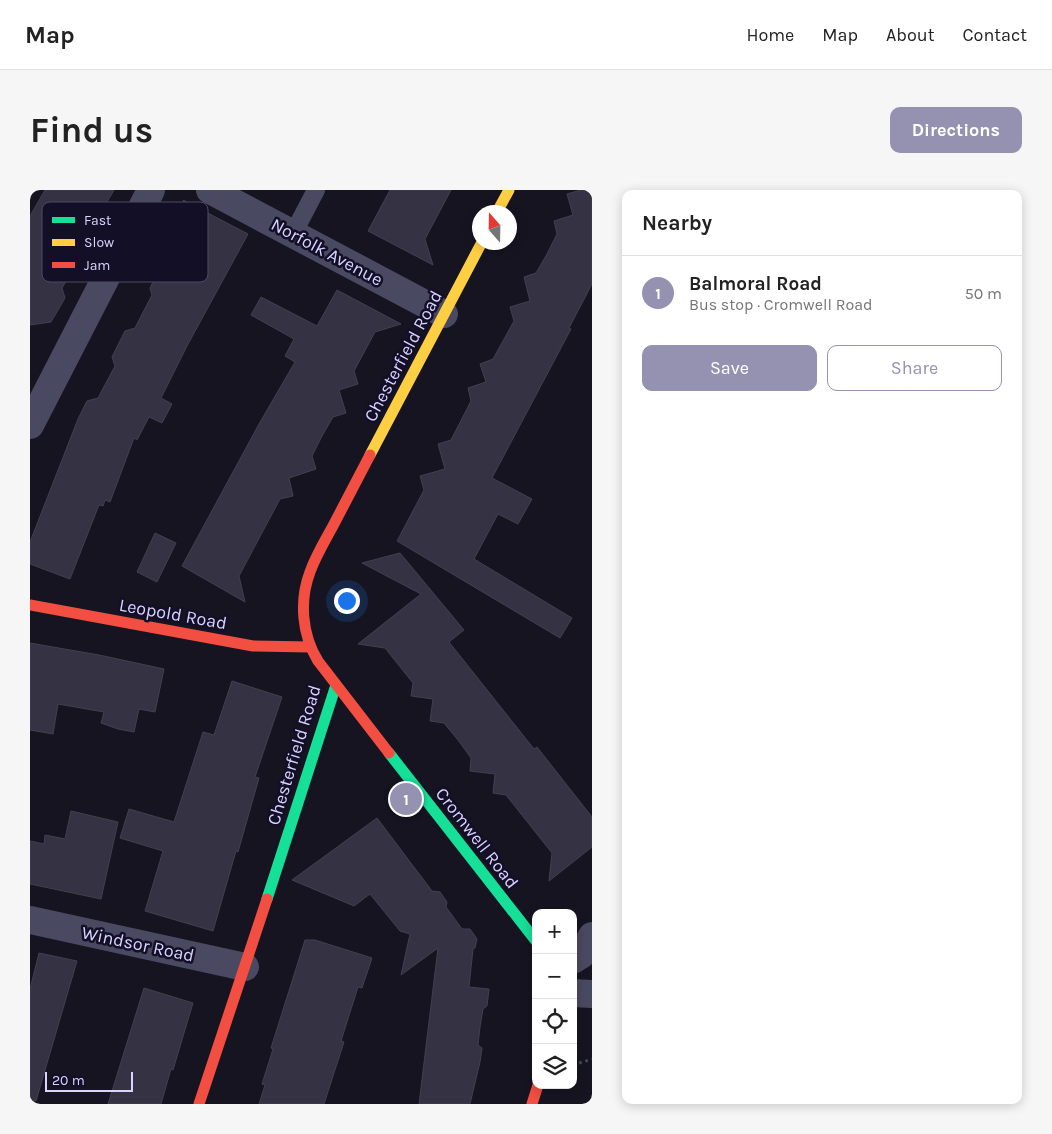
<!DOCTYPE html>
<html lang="en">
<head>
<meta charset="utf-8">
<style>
	:root { --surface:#fff; --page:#f6f6f6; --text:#222; --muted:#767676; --line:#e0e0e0; --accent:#9591b1 }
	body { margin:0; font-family:Karla,sans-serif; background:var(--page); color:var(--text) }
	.controls { position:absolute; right:15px; bottom:15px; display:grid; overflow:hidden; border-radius:10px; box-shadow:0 2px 12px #0003 }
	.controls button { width:45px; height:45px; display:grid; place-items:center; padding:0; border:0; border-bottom:1px solid var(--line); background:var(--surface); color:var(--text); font:25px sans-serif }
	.compass { position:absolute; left:442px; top:15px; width:45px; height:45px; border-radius:50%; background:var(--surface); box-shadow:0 2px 12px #0003; rotate:340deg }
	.scale { position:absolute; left:15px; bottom:12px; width:88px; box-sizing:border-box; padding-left:5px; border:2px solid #d9d4ff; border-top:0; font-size:14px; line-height:18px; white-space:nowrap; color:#d9d4ff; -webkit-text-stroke:4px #130f26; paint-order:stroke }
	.you { position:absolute; left:316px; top:410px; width:18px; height:18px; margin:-12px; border:4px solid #fff; border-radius:50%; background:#1a73e8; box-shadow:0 0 0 8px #1a73e833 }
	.badge { display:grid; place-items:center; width:32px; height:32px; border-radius:50%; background:var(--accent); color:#fff; font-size:16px; font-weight:700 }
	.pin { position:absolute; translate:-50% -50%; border:2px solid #fff; box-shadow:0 1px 5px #0006 }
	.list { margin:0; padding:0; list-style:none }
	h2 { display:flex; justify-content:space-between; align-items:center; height:65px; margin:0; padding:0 20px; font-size:21px }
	h2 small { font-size:16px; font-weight:400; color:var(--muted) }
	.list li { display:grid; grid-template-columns:32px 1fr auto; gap:15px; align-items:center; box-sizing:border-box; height:75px; padding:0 20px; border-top:1px solid var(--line) }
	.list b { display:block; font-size:19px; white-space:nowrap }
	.list p { margin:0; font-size:16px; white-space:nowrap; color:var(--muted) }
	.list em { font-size:16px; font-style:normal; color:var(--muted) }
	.actions { display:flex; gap:10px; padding:15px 20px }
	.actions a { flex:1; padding:11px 0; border:1px solid var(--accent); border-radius:10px; text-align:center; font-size:18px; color:var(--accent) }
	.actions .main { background:var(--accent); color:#fff }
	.icon { flex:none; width:28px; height:28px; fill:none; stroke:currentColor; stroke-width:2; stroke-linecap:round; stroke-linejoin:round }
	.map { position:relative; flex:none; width:562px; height:914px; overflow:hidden; border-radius:10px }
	header { display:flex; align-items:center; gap:30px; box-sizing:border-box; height:70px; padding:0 25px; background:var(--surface); border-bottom:1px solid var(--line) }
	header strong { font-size:24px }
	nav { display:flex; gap:28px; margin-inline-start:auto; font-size:18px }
	.intro { display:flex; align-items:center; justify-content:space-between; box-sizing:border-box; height:120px; padding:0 30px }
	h1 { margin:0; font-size:35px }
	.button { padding:12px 22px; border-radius:10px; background:var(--accent); color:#fff; font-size:18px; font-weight:700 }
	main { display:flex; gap:30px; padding:0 30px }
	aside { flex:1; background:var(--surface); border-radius:10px; box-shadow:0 2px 12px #0003 }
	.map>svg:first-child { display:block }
	.building { fill:#343243; stroke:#433f54 }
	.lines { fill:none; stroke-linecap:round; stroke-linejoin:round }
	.path { stroke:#44505f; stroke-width:3; stroke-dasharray:2.5 4; stroke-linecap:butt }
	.lane { stroke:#4a4962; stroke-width:18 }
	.street { stroke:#4a4962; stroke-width:28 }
	.fast { stroke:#16e098; stroke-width:11 }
	.slow { stroke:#ffcf43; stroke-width:11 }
	.jam { stroke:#f24e42; stroke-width:11 }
	.labels { text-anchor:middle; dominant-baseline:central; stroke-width:5; stroke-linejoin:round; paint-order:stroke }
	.street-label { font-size:18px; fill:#d9d4ff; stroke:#130f26 }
	.key { fill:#130f26; stroke:#4e4a67; stroke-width:1 }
	.key-label { font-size:14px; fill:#d9d4ff }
</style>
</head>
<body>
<header>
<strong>Map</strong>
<nav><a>Home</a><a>Map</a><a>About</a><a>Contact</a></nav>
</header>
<div class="intro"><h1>Find us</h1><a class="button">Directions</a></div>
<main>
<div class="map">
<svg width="562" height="914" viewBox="0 0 562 914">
	<rect width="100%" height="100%" fill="#161421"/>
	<!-- building -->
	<path class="building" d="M15,0h69l-17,29 3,10 -14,27 -6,1 -18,31 3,10 -14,24 -21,3v-109z
		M360,0h61l-26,49 8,26 -65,-34z
		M551,0h11v94l-23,44 2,1 -79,149 40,21 -14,25 -20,-10 -24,45 98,59 -12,20 -163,-97 27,-51 -4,-14 25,-7 -7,-25 13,-4 20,-39 -3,-13 18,-6 -6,-18 13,-5 21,-38 -4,-14 20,-6 -6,-24 12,-4 11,-19 10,-20 -3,-13 19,-6 -6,-21z
		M153,10l65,34 -61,112 -26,52 11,6 -10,19 -13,-6 -12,23 -3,-2 -24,64 -5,-2 -2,6 -4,-1 -29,74 -40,-15v-22l48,-123 9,-18 11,-3 17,-32 -3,-9 13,-26 10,-3 17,-33 -2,-7 13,-26 11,-3 17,-32z
		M307,100l64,34 -26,8 -21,39 4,13 -19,6 7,23 -13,4 -11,19 -10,20 4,13 -27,9 4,18 -13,3 -41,77 6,26 -63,-36 77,-142 36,-62 -10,-6 9,-17 -43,-24 10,-18 56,29z
		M125,343l21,10 -19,39 -20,-10z
		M370,363l64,77 -15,12 85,107 3,-2 55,70v30l-43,34 3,-28 -46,-58 -13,-2 2,-19 -25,-3 1,-13 -13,-18 -14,-17 -14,-2 3,-22 -22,-3 2,-13 -28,-35 -27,-4 63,-50 -59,-31z
		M0,453l69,12 65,14 -9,43 -16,-3 -5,23 -16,-3 -17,-6 3,-11 -46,-8 -5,30 -23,-4z
		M202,491l50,16 -27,80 4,1 -21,74 -2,-1 -23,80 -68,-20 18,-60 -43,-13 9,-29 45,13 29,-90 11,3z
		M41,621l47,11 -17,77 -71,-15v-43l14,3 1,-9 20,4z
		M347,628l55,73 8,1 7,10 -1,5 16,22h8l7,10 -2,9 -2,1 -4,38 20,2 -2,17 -4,3 -3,18 -2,18 4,3 -2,14 -10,42h-51l19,-156 -37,27 9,-41 -10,-3 -30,-37 -16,12 -62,-26z
		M275,750h10l57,18 -10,30 -4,-1 -17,54 3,1 -20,62h-65l6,-19 -3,-1 11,-35 -2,-1z
		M9,763l38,8 -41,140 -6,-1v-111z
		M114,798l49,15 -20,67 -2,-1 -10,35h-53z"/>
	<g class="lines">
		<!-- path -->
		<path class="path" d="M543,875l19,-6"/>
		<!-- lane -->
		<path class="lane" d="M263,44l23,-44"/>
		<!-- street -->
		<path class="street" d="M180,0l234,124
			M0,235l121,-235
			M0,730l215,47
			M543,770l8,-5 11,-19
			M543,803l19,1"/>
		<!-- fast -->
		<path class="fast" d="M359,563l147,188
			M237,709l69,-214"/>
		<!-- slow -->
		<path class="slow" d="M467,22l12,-22
			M340,265l112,-213"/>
		<!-- jam -->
		<path class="jam" d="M340,265c-12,23 -24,46 -36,69 -8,15 -18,31 -24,48 -11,29 -8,63 8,89l71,92
			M0,415l223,41 57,1
			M169,914l68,-205
			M502,914l6,-19"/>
	</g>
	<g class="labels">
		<!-- street labels -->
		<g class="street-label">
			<text transform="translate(297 62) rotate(28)">Norfolk Avenue</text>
			<text transform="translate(373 166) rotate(-62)">Chesterfield Road</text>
			<text transform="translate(143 424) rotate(10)">Leopold Road</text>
			<text transform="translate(264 565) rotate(-73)">Chesterfield Road</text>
			<text transform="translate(447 648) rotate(52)">Cromwell Road</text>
			<text transform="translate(108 754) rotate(12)">Windsor Road</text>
		</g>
	</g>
	<!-- legend -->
	<rect x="12" y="12" width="166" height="80" rx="8" class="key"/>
	<rect x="22" y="27" width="23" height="6" fill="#16e098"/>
	<rect x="22" y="49" width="23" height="7" fill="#ffcf43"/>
	<rect x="22" y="72" width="23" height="6" fill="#f24e42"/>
	<g class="key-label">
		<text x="54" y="35">Fast</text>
		<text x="54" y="57">Slow</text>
		<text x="54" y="80">Jam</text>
	</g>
</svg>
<div class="controls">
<button>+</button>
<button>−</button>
<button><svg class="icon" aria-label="locate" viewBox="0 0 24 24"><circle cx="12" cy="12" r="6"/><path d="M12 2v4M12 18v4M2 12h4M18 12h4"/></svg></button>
<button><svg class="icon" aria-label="layers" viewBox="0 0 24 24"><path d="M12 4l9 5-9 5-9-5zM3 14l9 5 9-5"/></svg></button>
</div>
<svg class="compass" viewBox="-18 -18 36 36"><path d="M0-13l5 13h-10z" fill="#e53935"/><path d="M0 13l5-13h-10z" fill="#767676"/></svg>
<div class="scale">20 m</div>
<div class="you"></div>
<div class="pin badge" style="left:376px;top:609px">1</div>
</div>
<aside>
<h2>Nearby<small></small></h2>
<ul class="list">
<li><span class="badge">1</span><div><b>Balmoral Road</b><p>Bus stop · Cromwell Road</p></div><em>50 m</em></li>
</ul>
<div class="actions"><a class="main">Save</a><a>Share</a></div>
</aside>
</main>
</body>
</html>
